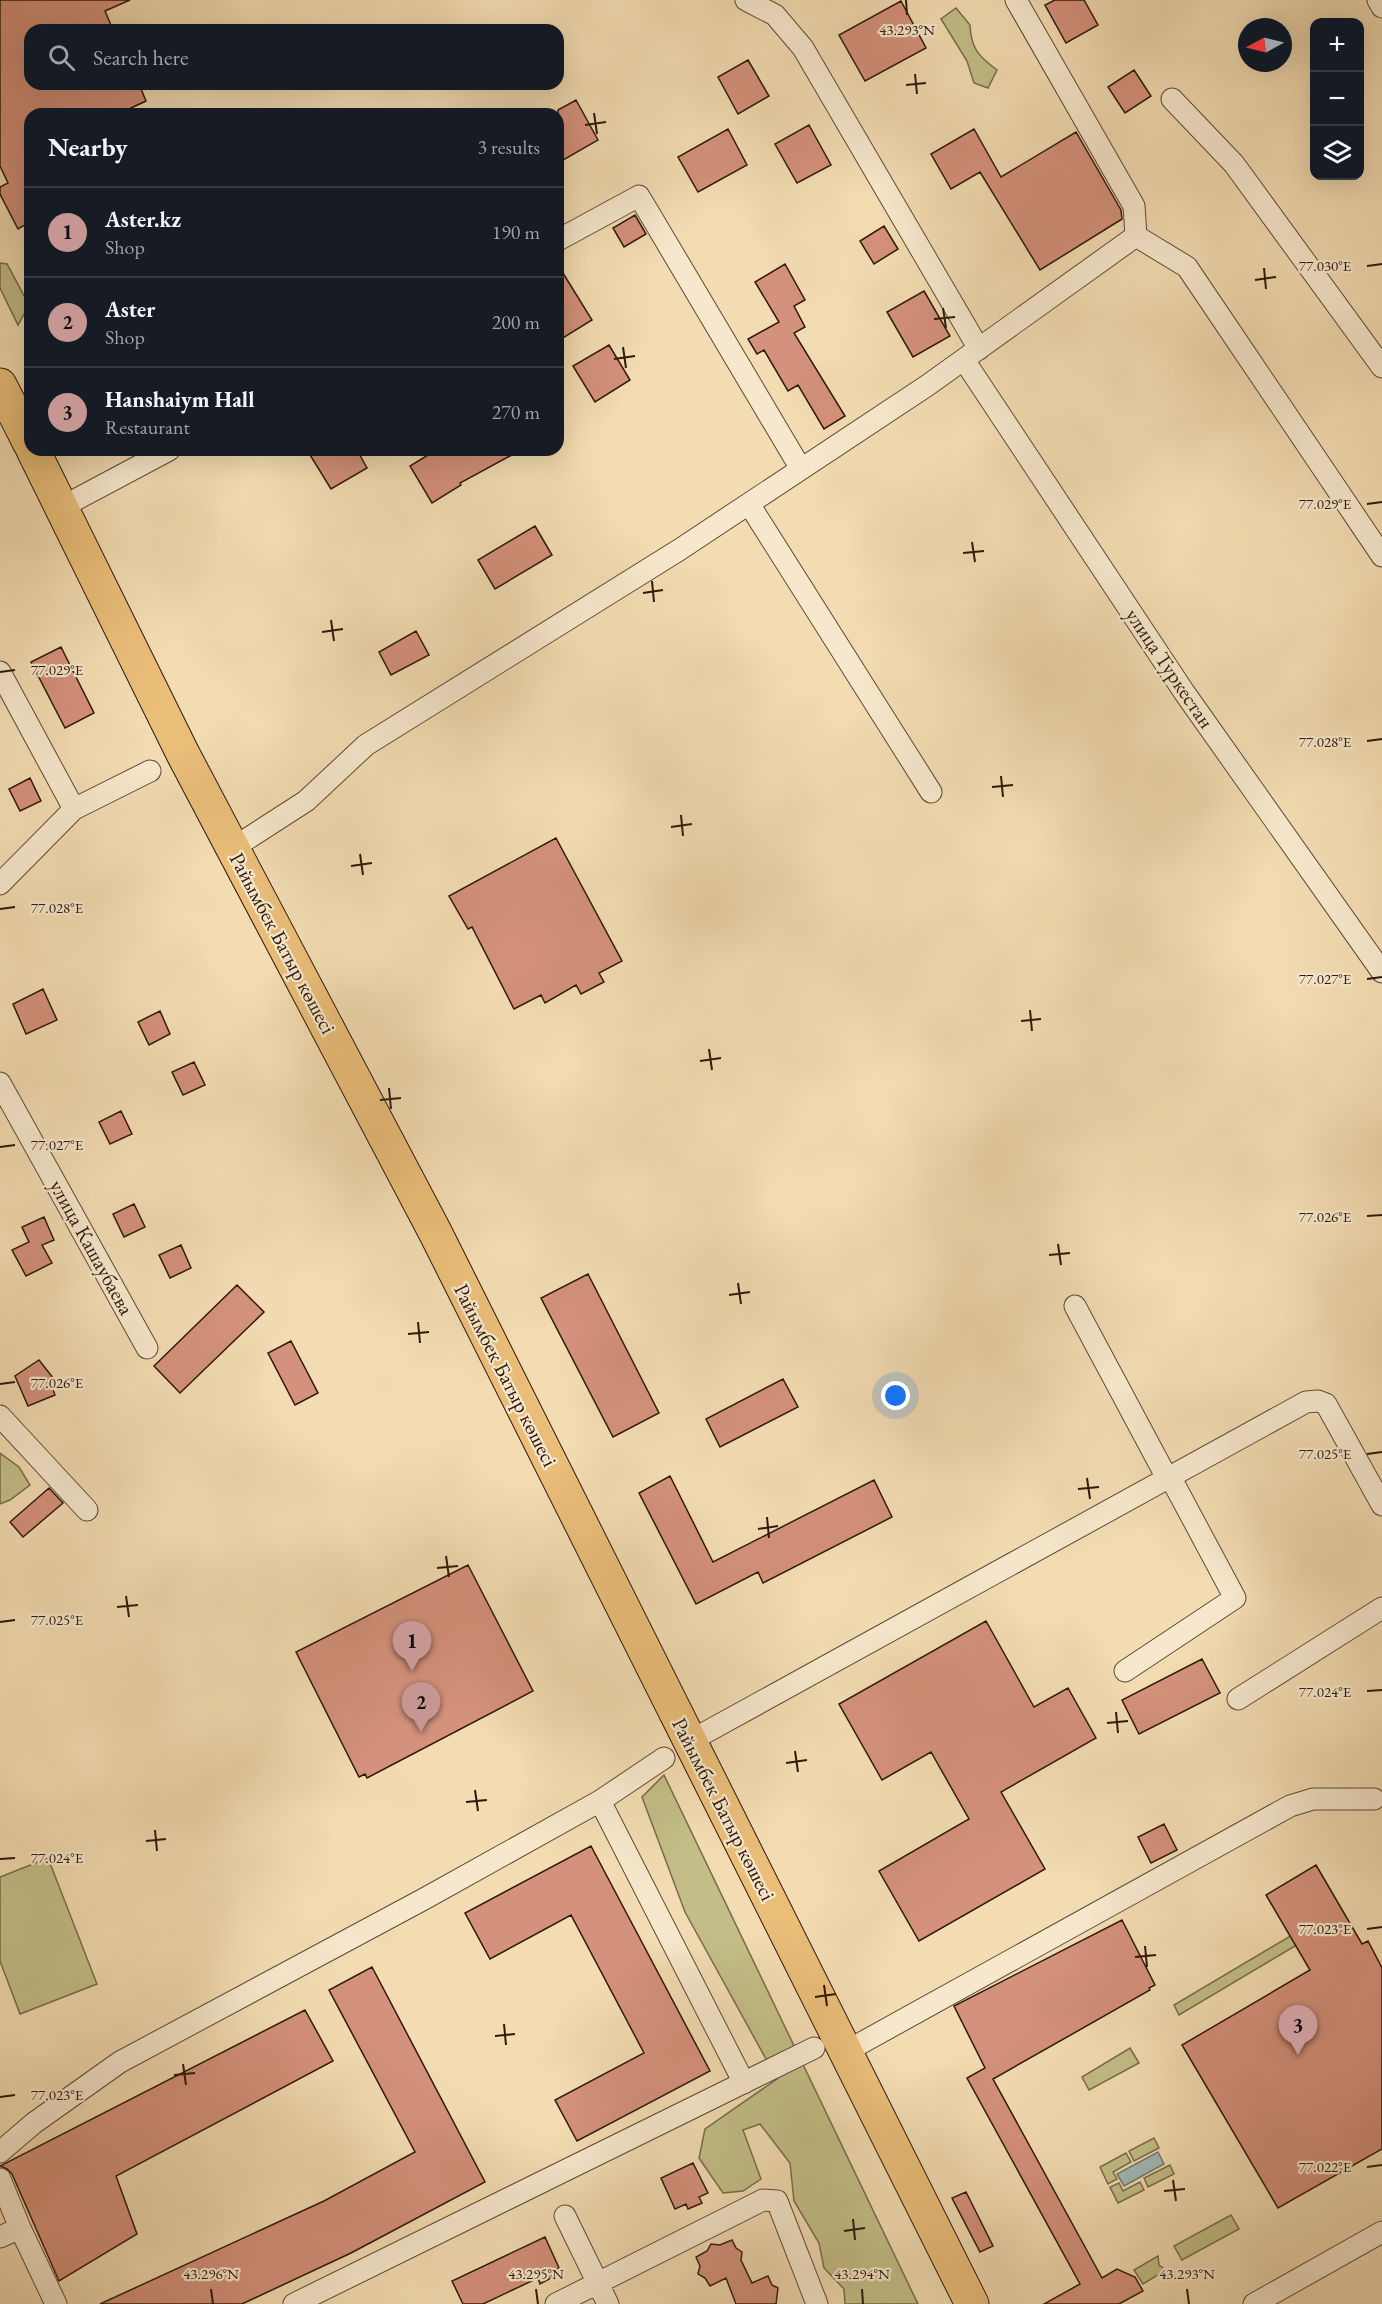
<!DOCTYPE html>
<html lang="en">
<head>
<meta charset="utf-8">
<style>
	:root { --surface:#171b24; --page:#20242c; --text:#f1f3f6; --muted:#9ea1a6; --line:#363941; --accent:#c59692 }
	body { margin:0; font-family:"EB Garamond",serif; background:var(--page); color:var(--text) }
	.controls { position:absolute; right:18px; top:18px; display:grid; overflow:hidden; border-radius:12px; box-shadow:0 6px 24px #0002 }
	.controls button { width:54px; height:54px; display:grid; place-items:center; padding:0; border:0; border-bottom:2px solid var(--line); background:var(--surface); color:var(--text); font:30px sans-serif }
	.compass { position:absolute; left:1238px; top:18px; width:54px; height:54px; border-radius:50%; background:var(--surface); box-shadow:0 6px 24px #0002; rotate:263deg }
	.you { position:absolute; left:896px; top:1396px; width:21px; height:21px; margin:-15px; border:4px solid #fff; border-radius:50%; background:#1a73e8; box-shadow:0 0 0 9px #1a73e833 }
	.badge { display:grid; place-items:center; width:39px; height:39px; border-radius:50%; background:var(--accent); color:#111; font-size:20px; font-weight:700 }
	.pin { position:absolute; translate:-50% -50px; filter:drop-shadow(0 2px 3px #0008) }
	.pin::after { content:''; position:absolute; top:32px; width:21px; height:18px; background:inherit; clip-path:polygon(0 0,100% 0,50% 100%) }
	.list { margin:0; padding:0; list-style:none }
	h2 { display:flex; justify-content:space-between; align-items:center; height:78px; margin:0; padding:0 24px; font-size:26px }
	h2 small { font-size:20px; font-weight:400; color:var(--muted) }
	.list li { display:grid; grid-template-columns:39px 1fr auto; gap:18px; align-items:center; box-sizing:border-box; height:90px; padding:0 24px; border-top:2px solid var(--line) }
	.list b { display:block; font-size:22px; white-space:nowrap }
	.list p { margin:0; font-size:20px; white-space:nowrap; color:var(--muted) }
	.list em { font-size:20px; font-style:normal; color:var(--muted) }
	.icon { flex:none; width:33px; height:33px; fill:none; stroke:currentColor; stroke-width:2; stroke-linecap:round; stroke-linejoin:round }
	.map { position:relative; flex:none; width:1382px; height:2304px; overflow:hidden }
	.search { position:absolute; background:var(--surface); box-shadow:0 6px 24px #0002; left:24px; top:24px; width:540px; height:66px; display:flex; align-items:center; gap:15px; box-sizing:border-box; padding:0 21px; border-radius:18px; color:var(--muted); font-size:22px }
	.panel { position:absolute; background:var(--surface); box-shadow:0 6px 24px #0002; left:24px; top:108px; width:540px; height:348px; border-radius:18px }
	.map>svg:first-child { display:block }
	.green { fill:#c3be87; stroke:#786b49; stroke-width:1.5 }
	.water { fill:#a0b9b7; stroke:#727972; stroke-width:1.5 }
	.building { fill:#d4917b; stroke:#2d180b; stroke-width:1.5 }
	.lines { fill:none; stroke-linecap:round; stroke-linejoin:round }
	.minor-casing { stroke:#5e4935; stroke-width:23 }
	.primary-casing { stroke:#2d180b; stroke-width:35 }
	.minor { stroke:#f7e8cd; stroke-width:21 }
	.primary { stroke:#eabe79; stroke-width:33 }
	.ticks { fill:none; stroke:#2d180b; stroke-width:2 }
	.labels { text-anchor:middle; dominant-baseline:central; stroke-width:4.5; stroke-linejoin:round; paint-order:stroke }
	.street-label { font-size:21px; fill:#2d180b; stroke:#f7e8cd }
	.ticks-label { font-size:15px; text-anchor:middle; fill:#2d180b; stroke:#f7e8cd; stroke-width:4.5; stroke-linejoin:round; paint-order:stroke }
</style>
</head>
<body>
<div class="map">
<svg width="1382" height="2304" viewBox="0 0 1382 2304">
	<rect width="100%" height="100%" fill="#f3dcb2"/>
	<filter id="stains"><feTurbulence type="fractalNoise" baseFrequency=".00333" numOctaves="4"/><feColorMatrix values="0 0 0 0 .2 0 0 0 0 .09 0 0 0 0 .02 0 0 0 .5 -.17"/></filter>
	<radialGradient id="worn" r=".72"><stop offset=".6" stop-color="#630" stop-opacity="0"/><stop offset="1" stop-color="#630" stop-opacity=".3"/></radialGradient>
	<!-- green -->
	<path class="green" d="M956,8l14,17c1,23 8,31 27,45l-9,18 -14,-5 -7,-22 -26,-42z
		M0,263l7,1 22,41 -11,20 -18,-37z
		M0,1453l19,14 11,18 -20,15 -10,4z
		M664,1775l254,529h-73l-1,-15 -20,-21 -5,-25 -25,-42 -4,-38 -30,-39 -17,6 18,49 -18,12 -20,2 -24,-35 6,-29 72,-50 -92,-167 -43,-115z
		M48,1858l49,126 -77,30 -20,-53v-84z
		M1309,1925l6,9 -136,81 -5,-10z
		M1130,2048l9,15 -50,27 -7,-13z
		M1154,2138l5,10 -25,13 -5,-10z
		M1126,2153l5,9 -18,10 4,7 -9,5 -8,-17z
		M1170,2165l4,9 -26,13 -4,-9z
		M1140,2182l4,8 -26,13 -8,-16 9,-4 4,8z
		M1231,2215l8,14 -57,31 -8,-14z
		M1158,2256l1,9 7,5 -23,14 -9,-14z"/>
	<!-- water -->
	<path class="water" d="M1158,2152l6,12 -40,22 -7,-12z"/>
	<!-- building -->
	<path class="building" d="M0,0h130l-25,11 8,19h-83v54h109l7,17 -28,13h-88v108l-12,7 -18,-35v-7l8,-4 -8,-17z
		M1055,0h29l14,25 -32,18 -21,-38z
		M901,1l25,47 -61,33 -26,-46z
		M748,60l21,36 -31,18 -20,-37z
		M1134,70l17,26 -26,17 -17,-26z
		M576,100l22,40 -40,23v-53z
		M809,125l22,40 -34,18 -22,-39z
		M728,129l19,36 -49,27 -20,-35z
		M974,129l27,48 75,-45 45,78 1,9 -82,51 -60,-98 -29,17 -20,-35z
		M635,215l11,19 -22,13 -11,-19z
		M884,226l14,23 -24,15 -14,-23z
		M785,264l20,36 -11,6 11,21 -11,6 51,83 -21,13 -26,-44 -10,6 -24,-41 -7,4 -9,-15 31,-17 -24,-40z
		M558,265l34,55 -34,21z
		M924,291l26,45 -37,21 -26,-45z
		M609,345l21,35 -35,22 -22,-36z
		M307,450h50l10,18 -36,21z
		M436,450h85l-61,33 1,2 -29,18 -22,-37z
		M535,526l17,29 -57,34 -17,-29z
		M416,631l13,24 -38,20 -12,-23z
		M61,647l33,66 -29,15 -34,-66z
		M30,778l11,23 -21,10 -11,-22z
		M556,838l66,123 -23,12 5,9 -23,12 -5,-9 -31,18 -4,-8 -27,14 -42,-82 -4,2 -19,-33z
		M43,989l14,31 -31,14 -13,-30z
		M160,1011l10,23 -21,11 -11,-23z
		M194,1062l11,23 -22,10 -11,-23z
		M121,1111l11,23 -22,10 -11,-22z
		M134,1204l11,23 -21,10 -11,-23z
		M44,1217l10,23 -12,5 10,18 -26,13 -14,-26 17,-8 -7,-15z
		M181,1245l10,23 -21,10 -11,-23z
		M588,1274l71,139 -46,24 -72,-139z
		M237,1285l27,27 -84,81 -26,-27z
		M291,1341l27,52 -23,12 -27,-52z
		M39,1360l18,23 -5,4 3,8 -27,11 -13,-30z
		M783,1379l15,28 -78,40 -14,-28z
		M670,1476l43,86 161,-82 18,37 -129,66 -5,-11 -62,32 -57,-111z
		M49,1488l14,15 -40,34 -13,-15z
		M468,1565l65,126 -166,87 -2,-4 -6,3 -63,-125z
		M986,1621l48,86 34,-19 28,50 -95,54 44,77 -126,72 -40,-70 90,-52 -38,-67 -49,28 -43,-76z
		M1202,1659l18,34 -81,41 -17,-34z
		M1164,1824l13,26 -26,13 -13,-26z
		M591,1846l119,225 -133,70 -22,-41 89,-47 -73,-138 -81,44 -25,-46z
		M1316,1865l46,79 6,-3 14,27v181l-104,59 -96,-163 128,-75 -44,-75z
		M1122,1920l33,65 -6,3 1,2 -157,89 109,199 15,-9 18,8 8,14 -24,13h-75l36,-20 -113,-206 18,-10 -31,-62z
		M372,1967l113,215 -134,71 -109,51h-142l224,-103 91,-49 -86,-162z
		M305,2010l28,51 -217,115 21,58 -78,47 -47,-107 -5,-5 -7,-3z
		M693,2163l15,30 -9,4 3,6 -14,6 -2,-5 -11,5 -14,-31z
		M966,2192l27,54 -13,6 -28,-54z
		M545,2237l14,31 -8,4 2,5 -13,7 -2,-6 -55,26h-20l-11,-23z
		M732,2240l4,8 6,4 -1,8 11,23 16,-7 4,9 6,3 -2,16h-40l-10,-26 -16,8 -5,-8 -7,-4 2,-8 -4,-9 11,-6 4,-7 9,1z"/>
	<g class="lines">
		<!-- minor casing -->
		<g class="minor-casing">
			<path id="minor" d="M746,0l29,15 28,33 176,301
				M1016,0l118,206 2,30
				M1378,0l4,7
				M1172,99l62,65 148,203
				M558,240l81,-44 162,273
				M964,360l220,332 198,280
				M749,504l182,288
				M62,507l107,-57
				M0,672l74,137
				M233,848l73,-47 60,-56 313,-195 249,-165 208,-149 51,31 195,289
				M0,884l74,-75 76,-38
				M0,1083l147,265
				M1075,1306l92,172 7,6 61,114 -110,73
				M0,1416l87,94
				M1238,1699l144,-91
				M690,1741l616,-339 12,-1 8,3 56,101
				M600,1801l144,282
				M845,2052l445,-246 23,-7h61
				M0,2152l34,-29 86,-61 304,-163 176,-98 64,-43
				M0,2179l20,49 -20,9
				M565,2216l43,88
				M20,2228l36,76
				M294,2304l520,-256
				M556,2304l207,-104 14,1 40,103
				M1254,2304l128,-72"/>
		</g>
		<!-- primary casing -->
		<g class="primary-casing">
			<path id="primary" d="M0,385l30,59
				M33,450l150,304 252,478 537,1072"/>
		</g>
		<!-- minor -->
		<use href="#minor" class="minor"/>
		<!-- primary -->
		<use href="#primary" class="primary"/>
	</g>
	<!-- ticks -->
	<path class="ticks" d="M906,0l1,15M915,74l2,20M906,85l20,-2M594,113l3,21M585,125l21,-3M1367,266l15,-2M1264,268l2,21M1255,280l21,-3M943,308l3,20M934,319l21,-2M623,347l3,21M614,359l21,-3M1367,504l15,-2M972,542l3,20M963,553l21,-2M652,581l2,21M643,593l20,-3M331,620l3,21M322,632l21,-3M0,672l15,-2M1367,741l15,-2M1001,776l2,21M992,787l21,-2M681,815l2,21M671,827l21,-3M360,854l3,21M351,866l21,-3M0,909l15,-2M1367,979l15,-2M1030,1010l2,21M1021,1021l20,-2M709,1049l3,21M700,1061l21,-3M389,1088l2,21M380,1100l21,-2M0,1147l15,-2M1367,1216l15,-1M1058,1244l3,21M1049,1255l21,-2M738,1283l3,21M729,1295l21,-3M418,1322l2,21M408,1334l21,-2M0,1384l15,-2M1367,1454l15,-2M1087,1478l3,21M1078,1489l21,-2M767,1517l2,21M758,1529l20,-3M446,1556l3,21M437,1568l21,-2M126,1596l3,21M117,1607l21,-2M0,1622l15,-2M1367,1691l15,-1M1116,1712l2,21M1107,1723l21,-2M795,1751l3,21M786,1763l21,-3M475,1790l3,21M466,1802l21,-2M155,1830l2,21M146,1841l20,-2M0,1859l15,-1M1367,1929l15,-2M1145,1946l2,21M1135,1957l21,-2M824,1985l3,21M815,1997l21,-3M504,2024l2,21M495,2036l20,-2M183,2064l3,21M174,2075l21,-2M0,2097l15,-2M1367,2167l15,-2M1173,2180l3,21M1164,2191l21,-2M853,2219l2,21M844,2231l21,-3M211,2289l2,15M536,2289l2,15M862,2289l1,15M1187,2289l2,15"/>
	<g class="labels">
		<!-- street labels -->
		<g class="street-label">
			<text transform="translate(1170 668) rotate(56)">улица Туркестан</text>
			<text transform="translate(283 943) rotate(62)">Райымбек Батыр көшесі</text>
			<text transform="translate(92 1247) rotate(61)">улица Кашаубаева</text>
			<text transform="translate(506 1375) rotate(63)">Райымбек Батыр көшесі</text>
			<text transform="translate(724 1809) rotate(63)">Райымбек Батыр көшесі</text>
		</g>
	</g>
	<g class="ticks-label">
		<text x="907" y="35">43.293°N</text>
		<text x="1325" y="271">77.030°E</text>
		<text x="1325" y="509">77.029°E</text>
		<text x="57" y="675">77.029°E</text>
		<text x="1325" y="747">77.028°E</text>
		<text x="57" y="913">77.028°E</text>
		<text x="1325" y="984">77.027°E</text>
		<text x="57" y="1150">77.027°E</text>
		<text x="1325" y="1222">77.026°E</text>
		<text x="57" y="1388">77.026°E</text>
		<text x="1325" y="1459">77.025°E</text>
		<text x="57" y="1625">77.025°E</text>
		<text x="1325" y="1697">77.024°E</text>
		<text x="57" y="1863">77.024°E</text>
		<text x="1325" y="1934">77.023°E</text>
		<text x="57" y="2100">77.023°E</text>
		<text x="1325" y="2172">77.022°E</text>
		<text x="211" y="2279">43.296°N</text>
		<text x="536" y="2279">43.295°N</text>
		<text x="862" y="2279">43.294°N</text>
		<text x="1187" y="2279">43.293°N</text>
	</g>
	<rect width="100%" height="100%" filter="url(#stains)"/>
	<rect width="100%" height="100%" fill="url(#worn)"/>
</svg>
<div class="controls">
<button>+</button>
<button>−</button>
<button><svg class="icon" aria-label="layers" viewBox="0 0 24 24"><path d="M12 4l9 5-9 5-9-5zM3 14l9 5 9-5"/></svg></button>
</div>
<svg class="compass" viewBox="-18 -18 36 36"><path d="M0-13l5 13h-10z" fill="#e53935"/><path d="M0 13l5-13h-10z" fill="#9ea1a6"/></svg>
<div class="you"></div>
<div class="pin badge" style="left:412px;top:1671px">1</div>
<div class="pin badge" style="left:421px;top:1732px">2</div>
<div class="pin badge" style="left:1298px;top:2055px">3</div>
<div class="search"><svg class="icon" aria-label="search" viewBox="0 0 24 24"><circle cx="10" cy="10" r="6"/><path d="M15 15l6 6"/></svg>Search here</div>
<section class="panel">
<h2>Nearby<small>3 results</small></h2>
<ul class="list">
<li><span class="badge">1</span><div><b>Aster.kz</b><p>Shop</p></div><em>190 m</em></li>
<li><span class="badge">2</span><div><b>Aster</b><p>Shop</p></div><em>200 m</em></li>
<li><span class="badge">3</span><div><b>Hanshaiym Hall</b><p>Restaurant</p></div><em>270 m</em></li>
</ul>
</section>
</div>
</body>
</html>
